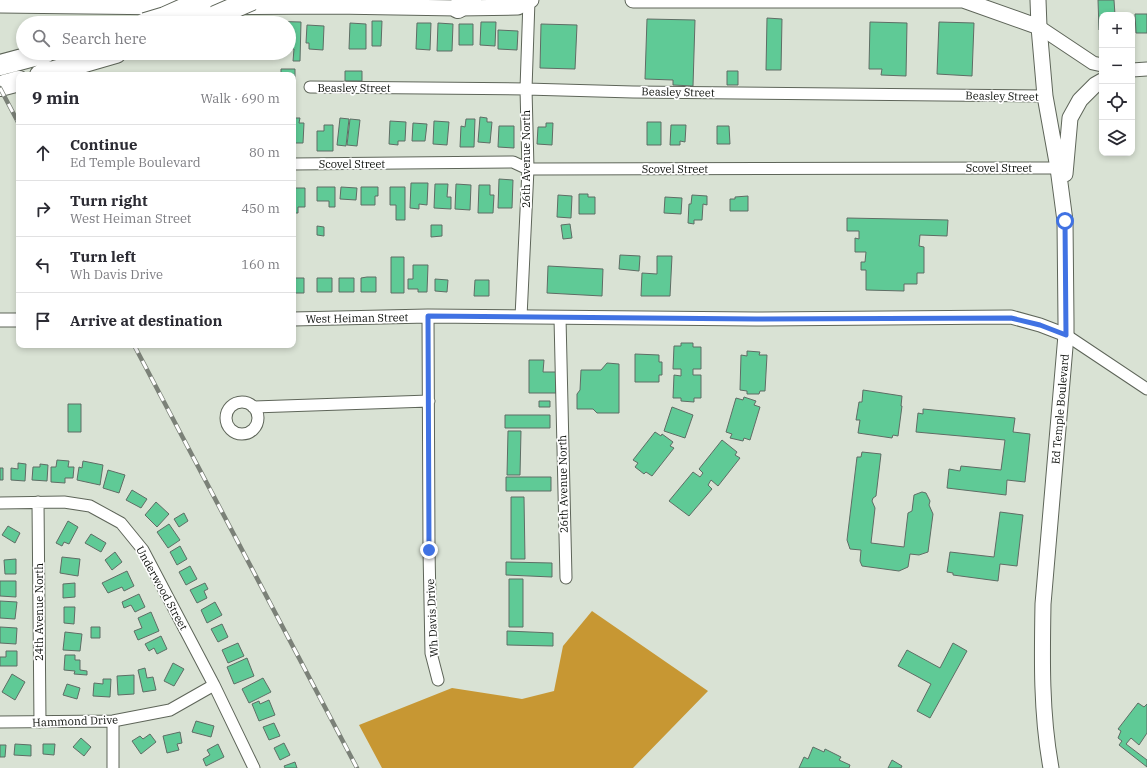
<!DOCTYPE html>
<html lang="en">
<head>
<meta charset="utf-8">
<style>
	:root { --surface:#fff; --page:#f2f2f3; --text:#2b2b33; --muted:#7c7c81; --line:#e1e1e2 }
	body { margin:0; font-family:"IBM Plex Serif",serif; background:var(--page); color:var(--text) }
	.controls { position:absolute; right:12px; top:12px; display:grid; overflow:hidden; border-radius:8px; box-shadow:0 2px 6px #0003 }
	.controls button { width:36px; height:36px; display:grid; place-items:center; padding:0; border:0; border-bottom:1px solid var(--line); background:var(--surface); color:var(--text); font:20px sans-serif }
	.stop { position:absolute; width:12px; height:12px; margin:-9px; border:3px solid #4072e3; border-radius:50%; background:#fff }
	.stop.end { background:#4072e3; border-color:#fff; box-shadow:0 1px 4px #0008 }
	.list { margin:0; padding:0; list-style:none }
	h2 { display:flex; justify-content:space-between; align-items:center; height:52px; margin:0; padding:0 16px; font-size:17px }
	h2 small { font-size:13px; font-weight:400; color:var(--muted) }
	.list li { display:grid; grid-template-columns:26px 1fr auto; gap:12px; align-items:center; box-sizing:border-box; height:56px; padding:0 16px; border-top:1px solid var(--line) }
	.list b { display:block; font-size:15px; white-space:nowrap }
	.list p { margin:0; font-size:13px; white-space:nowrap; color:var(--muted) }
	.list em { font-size:13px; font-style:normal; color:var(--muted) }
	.icon { flex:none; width:22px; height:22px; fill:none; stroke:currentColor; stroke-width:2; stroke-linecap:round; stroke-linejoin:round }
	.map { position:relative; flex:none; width:1147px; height:768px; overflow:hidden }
	.search { position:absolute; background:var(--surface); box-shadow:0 2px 6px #0003; left:16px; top:16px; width:280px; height:44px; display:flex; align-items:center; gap:10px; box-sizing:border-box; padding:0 14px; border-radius:22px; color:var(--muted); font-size:15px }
	.panel { position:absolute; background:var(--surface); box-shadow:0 2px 6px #0003; left:16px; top:72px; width:280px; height:276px; border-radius:8px }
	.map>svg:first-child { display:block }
	.forest { fill:#c79733 }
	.building { fill:#5fca96; stroke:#5f6d65 }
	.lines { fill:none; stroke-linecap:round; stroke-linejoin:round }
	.minor-casing { stroke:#5e6559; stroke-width:13 }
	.tertiary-casing { stroke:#5e6559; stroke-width:15 }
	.secondary-casing { stroke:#5e6559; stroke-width:17 }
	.motorway-casing { stroke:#5e6559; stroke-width:22 }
	.minor { stroke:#fff; stroke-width:11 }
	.tertiary { stroke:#fff; stroke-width:13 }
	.secondary { stroke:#fff; stroke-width:15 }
	.motorway { stroke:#fff; stroke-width:20 }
	.rail-casing { stroke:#7b8178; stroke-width:4.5 }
	.rail { stroke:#fff; stroke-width:3; stroke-dasharray:9; stroke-linecap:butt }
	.motorway-bridge-casing { stroke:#5e6559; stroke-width:22; stroke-linecap:butt }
	.motorway-bridge { stroke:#fff; stroke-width:20 }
	.route { stroke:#4072e3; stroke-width:5 }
	.labels { text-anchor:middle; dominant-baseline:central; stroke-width:3.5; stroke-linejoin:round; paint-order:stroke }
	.street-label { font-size:11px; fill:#0c0f0b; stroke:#fff }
</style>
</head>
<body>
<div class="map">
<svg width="1147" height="768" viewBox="0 0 1147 768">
	<rect width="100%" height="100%" fill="#d9e2d4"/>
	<!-- forest -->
	<path class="forest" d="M592,611l116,80 -75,77h-251l-23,-43 93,-37 70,11 32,-8 9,-45z"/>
	<!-- building -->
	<path class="building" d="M1098,0h16l1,15h-13v15h-3z
		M1135,14h12v19h-11z
		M767,18l15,1 -1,51h-15z
		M647,19l48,1 -2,66 -20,-1v-5l-28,-1z
		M262,21l39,1 -1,39h-7l1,-12h-5v-26h-27z
		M372,21h10l-1,25h-9z
		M481,22h15l-1,24 -15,-1z
		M870,22l37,1 -1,53 -25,-1 1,-6h-13z
		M939,22l35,1 -2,53 -35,-2z
		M350,23l16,1v25h-17z
		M417,23h14l-1,27 -14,-1z
		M438,23l15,1 -1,27h-15z
		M459,24h14v21h-14z
		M541,24l36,1 -2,44 -35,-1z
		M307,25l17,1 -1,24 -14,-1v-6h-3z
		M498,30l20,1 -1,19 -19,-1z
		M281,69h14v12h-2v-6h-12z
		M345,71h17v10h-17z
		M727,71h11v14h-11z
		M480,117l7,1v4h5l-2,21 -12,-1z
		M293,118h7l-1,5h5l-1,20h-10z
		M340,118l9,1 -3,27 -9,-1z
		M350,119l10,1 -3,26 -10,-1z
		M466,119h9l-1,28h-14l1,-21 4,1z
		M390,121l16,1 -1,19h-7v4l-9,-1z
		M434,121l15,1 -2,23 -14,-1z
		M647,122h14v23h-14z
		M413,123l14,1 -2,17h-13z
		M546,123h7l-1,22 -15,-1 1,-17h8z
		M324,125h9v26h-16v-20h7z
		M671,125h15l-1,17 -5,-1v4h-10z
		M499,126h15v22l-16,-1z
		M717,126h12l1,18h-13z
		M499,179l14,1 -1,28h-14z
		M411,183h17l-1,22 -8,-1v5l-9,-1z
		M435,184h13l-1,13h4v12l-17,-1z
		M456,184l15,1 -1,25 -15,-1z
		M479,185h11v10h4l-1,18h-15z
		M317,187h18v20h-6v-6h-12z
		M341,187l16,1 -1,12 -16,-1z
		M361,187h17v9h-3v9h-14z
		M390,187h15v33h-9v-15h-6z
		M293,188h12v19h-7v6h-5z
		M579,194h9v3h7v17h-16z
		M558,195l14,1 -1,22 -14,-1z
		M692,195l15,1v9l-4,-1 -1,16h-8v4l-6,-1 1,-19h2z
		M748,196v15h-18v-12h5v-2z
		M665,197l17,1 -1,16 -17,-1z
		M847,218l101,2 -1,16 -27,-1 -1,11 5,1v26h-7v11h-13v7l-38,-1v-20h-5v-8h4l1,-10h-11v-14l4,1v-8h-12z
		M570,224l2,14 -9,1 -2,-14z
		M431,225h11v11l-11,1z
		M317,226l7,1v9l-7,-1z
		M620,255l20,1 -1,15 -20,-2z
		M657,256h15l-2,40h-29l1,-23 15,1z
		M391,257h13v36h-13z
		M413,265h15l-1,27h-9v-3h-10v-10h5z
		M548,266l55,3 -1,27 -55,-3z
		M367,277h9v15h-15v-14z
		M293,278h11v15h-11z
		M317,278h15v14h-15z
		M339,278h15v14h-15z
		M435,279l13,1 -1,12 -12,-1z
		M475,280h14v16h-15z
		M681,343h12v4h8v22h-8v6h8v23h-7v4l-13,-1v-3h-8l1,-23 7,1v-7h-8l1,-23h7z
		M747,351l13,1 -1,3h8l-2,36h-5l-1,3h-12v-3l-7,-1 1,-35 6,1z
		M635,354l24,1v7h3v13h-3v7h-24z
		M529,360h15l-1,12h13v21h-27z
		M607,363l12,1v49h-22l-4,-4h-16v-15l3,-4 1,-20h20z
		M863,390l39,6 -1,10h1l-4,30 -5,-1 -1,3 -34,-5 2,-13h-4l3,-18h3z
		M744,397l12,4 -2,4 6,2 -10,33 -6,-2 -1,3 -13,-3 2,-4 -6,-2 10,-34 7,2z
		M539,401h11v6h-11z
		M68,404h13v28h-13z
		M672,407l21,8 -8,23 -21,-7z
		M923,409l92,9 -2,14 17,2 -5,48 -18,-2 -1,15 -59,-7 2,-19 11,2 1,-5 40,4 4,-30 -89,-8 2,-19 5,1z
		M505,415h45v13h-45z
		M508,431h13l-1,44h-13z
		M655,432l6,4 1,-2 11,8 -3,4 4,2 -22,28 -6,-4 -2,2 -9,-7 3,-4 -5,-3z
		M722,440l15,12 -2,3 5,3 -22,28 -7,-6 -3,5 4,4 -23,27 -20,-15 24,-29 7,5 3,-4 -4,-4z
		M862,452l19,2 -5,42 -3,2 -1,3 3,7 -4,35 33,4 4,-34 4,-2 2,-16 8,-3 4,1 4,8 -1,4 4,9 -5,38 -9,3 -9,-1 -2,13 -9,4 -37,-5 -2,-5 1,-11 -11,-1 -3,-9 10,-83h4z
		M57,460l12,1 -1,6h6l-1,11h-8v5l-14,-1v-15h5z
		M83,461l20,4 -3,20 -23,-5 2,-13 3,1z
		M18,463l8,1 -1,17 -14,-1v-12l7,1z
		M40,464l8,1 -1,16 -15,-1 1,-13h7z
		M0,468h3v12h-3z
		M108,470l17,5 -6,18 -16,-5z
		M506,477h45v14h-45z
		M132,490l15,9 -6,9 -15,-8z
		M511,497h13l1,62h-14z
		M156,502l13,12 -12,13 -12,-12z
		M1000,512l23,3 -6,51 -17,-2 -2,17 -45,-6v-2l-6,-1 3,-20 44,5z
		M184,513l4,8 -9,6 -5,-8z
		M68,521l10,6 -9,17 -5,-2 -2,4 -6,-3z
		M169,524l11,16 -12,8 -11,-16z
		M8,526l12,7 -5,10 -13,-8z
		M91,534l15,9 -5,9 -16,-9z
		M180,546l7,13 -10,6 -7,-13z
		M115,552l7,10 -10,8 -7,-10z
		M62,557l18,2 -2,17 -18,-3z
		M16,559v15h-11l-1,-14z
		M506,562l46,1v14l-46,-2z
		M190,566l7,13 -11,6 -7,-13z
		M127,571l7,15 -10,5 -2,-4 -14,6 -6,-10z
		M509,579h14v48h-14z
		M0,581h16v16l-16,-1z
		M75,583v14l-12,1v-14z
		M205,583l3,6 -4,2 3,7 -10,5 -7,-13z
		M139,594l6,13 -10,5 -4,-7 -7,3 -2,-6z
		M0,601l17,1 -2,17 -15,-1z
		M215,602l7,13 -15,8 -6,-13z
		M64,607h11l-1,17 -10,-1z
		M151,612l8,19 -21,9 -4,-9 8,-3 -4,-10z
		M222,624l6,13 -10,5 -7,-13z
		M0,627l17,1 -1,16 -16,-1z
		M91,627h9v11h-9z
		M507,631l46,2v13l-46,-1z
		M65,632l17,2 -2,17 -17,-1z
		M161,636l6,13 -10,5 -3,-6 -5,3 -4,-7z
		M238,643l6,13 -16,7 -6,-13z
		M953,643l14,8 -37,67 -13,-7 14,-27 -33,-18 9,-16 33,18z
		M6,651h11v15h-17v-9h6z
		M65,655h10v5h5v10l7,1v4l-13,-1 1,-3 -11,-1z
		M247,658l7,18 -20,8 -7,-17z
		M173,663l11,6 -10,17 -10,-5z
		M145,668l2,10 6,-1 3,13 -13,2 -5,-22z
		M12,674l13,8 -10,18 -13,-8z
		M134,675v19l-16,1 -1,-19z
		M263,678l8,14 -22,11 -7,-14z
		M103,679h8l-1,18 -17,-1 1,-13 9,1z
		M67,684l13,4 -3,11 -14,-4z
		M269,700l6,15 -16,6 -7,-17 7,-3 1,3z
		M1138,703l6,4 3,-3v29l-8,12 -8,-7 -5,6 21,16v7l-28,-22 3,-4 -4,-3 3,-7 -3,-2z
		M196,721l18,5 -3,11 -19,-5z
		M274,723l6,13 -11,4 -6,-13z
		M180,732l2,11 -5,1 2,6 -12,3 -4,-17z
		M150,734l6,8 -15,12 -9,-13 8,-5 3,3z
		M81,738l10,9 -7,9 -11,-9z
		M284,743l6,12 -10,5 -6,-12z
		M15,744l16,1v11l-17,-1z
		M43,744h12l-1,11 -11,-1z
		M218,744l6,13 -18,9 -3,-7 7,-4 -3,-5z
		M0,745h6l-1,12h-5z
		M813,747l11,5 1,-3 16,8 -2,3 11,5 -1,3h-50l5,-11 4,2z
		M892,760l10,6 -1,2h-13z
		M295,762l2,6h-12l-1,-2z"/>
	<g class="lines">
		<!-- minor casing -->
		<g class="minor-casing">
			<path id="minor" d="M310,87l216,2 107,3 412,4
				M293,164l220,-2 15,7h6l524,-1
				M428,316l1,234 2,103 7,27
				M521,317l7,-148 -2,-80 3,-89
				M560,318l6,260
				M1066,335l81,54
				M226 418a16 16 0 1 1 32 0a16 16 0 1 1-32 0Z
				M253,407l176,-6
				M38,502l2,220
				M0,503l64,-1 26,4 31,17 22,27 71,135 40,83
				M0,722l113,-1 57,-11 44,-25
				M113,768v-47"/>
		</g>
		<!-- tertiary casing -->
		<g class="tertiary-casing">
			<path id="tertiary" d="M1039,27l54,36 9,2
				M1132,70l15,-1
				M293,319l135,-3 328,3 255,-2 29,8 26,10
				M0,320h19"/>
		</g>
		<!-- secondary casing -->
		<g class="secondary-casing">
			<path id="secondary" d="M633,0h330l76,27
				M1038,0l1,27 6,69 13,72 7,53 1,101v13l-23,269c-1,54 -2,110 8,164
				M0,5l172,2 162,-1 124,2 60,-1 11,-7h2
				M1065,174l5,-56 10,-18 15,-15 7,-4"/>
		</g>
		<!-- motorway casing -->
		<g class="motorway-casing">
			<path id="motorway" d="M167,0l5,7
				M458,8l13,-8
				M0,65l45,-12
				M40,75l76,-22
				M0,86l19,-5"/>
		</g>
		<!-- minor -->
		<use href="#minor" class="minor"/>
		<!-- tertiary -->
		<use href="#tertiary" class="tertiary"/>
		<!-- secondary -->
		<use href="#secondary" class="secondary"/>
		<!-- motorway -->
		<use href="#motorway" class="motorway"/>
		<!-- rail casing -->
		<g class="rail-casing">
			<path id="rail" d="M0,88l19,36
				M134,345l223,423"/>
		</g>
		<!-- rail -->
		<use href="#rail" class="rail"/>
		<!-- motorway-bridge casing -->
		<g class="motorway-bridge-casing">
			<path id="motorway-bridge" d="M145,23l20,-6 38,-17
				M199,23l53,-23"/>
		</g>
		<!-- motorway-bridge -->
		<use href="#motorway-bridge" class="motorway-bridge"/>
	</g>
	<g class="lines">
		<!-- route -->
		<path class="route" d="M429,550l-1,-234 328,3 255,-1 29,7 26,10 -1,-114"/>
	</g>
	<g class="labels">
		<!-- street labels -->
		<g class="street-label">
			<text x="354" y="88">Beasley Street</text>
			<text transform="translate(678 92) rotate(1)">Beasley Street</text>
			<text transform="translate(1002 96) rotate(1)">Beasley Street</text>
			<text transform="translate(526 159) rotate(-90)">26th Avenue North</text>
			<text x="352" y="164">Scovel Street</text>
			<text x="999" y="168">Scovel Street</text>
			<text x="675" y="169">Scovel Street</text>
			<text transform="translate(357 318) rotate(-1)">West Heiman Street</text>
			<text transform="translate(1060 409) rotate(-85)">Ed Temple Boulevard</text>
			<text transform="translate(563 484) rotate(-91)">26th Avenue North</text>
			<text transform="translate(162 588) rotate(61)">Underwood Street</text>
			<text transform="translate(39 612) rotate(-90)">24th Avenue North</text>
			<text transform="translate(432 618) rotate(-93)">Wh Davis Drive</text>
			<text transform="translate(75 721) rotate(-2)">Hammond Drive</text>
		</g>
	</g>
</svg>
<div class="controls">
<button>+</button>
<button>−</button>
<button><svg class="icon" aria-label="locate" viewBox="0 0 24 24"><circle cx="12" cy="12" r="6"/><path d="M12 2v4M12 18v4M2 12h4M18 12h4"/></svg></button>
<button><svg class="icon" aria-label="layers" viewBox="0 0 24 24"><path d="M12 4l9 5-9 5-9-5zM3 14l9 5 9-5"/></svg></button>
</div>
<div class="stop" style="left:1065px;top:221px"></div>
<div class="stop end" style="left:429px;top:550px"></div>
<div class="search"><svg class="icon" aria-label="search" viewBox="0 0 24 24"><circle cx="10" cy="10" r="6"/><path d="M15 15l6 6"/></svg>Search here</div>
<section class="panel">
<h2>9 min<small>Walk · 690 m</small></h2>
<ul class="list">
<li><svg class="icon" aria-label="ahead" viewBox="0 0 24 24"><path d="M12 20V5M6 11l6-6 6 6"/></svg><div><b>Continue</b><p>Ed Temple Boulevard</p></div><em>80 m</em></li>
<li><svg class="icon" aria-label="right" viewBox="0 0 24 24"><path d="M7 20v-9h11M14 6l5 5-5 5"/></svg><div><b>Turn right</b><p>West Heiman Street</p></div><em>450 m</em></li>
<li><svg class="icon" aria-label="left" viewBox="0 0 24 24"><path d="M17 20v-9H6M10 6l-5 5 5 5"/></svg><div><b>Turn left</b><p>Wh Davis Drive</p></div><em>160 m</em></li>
<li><svg class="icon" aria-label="arrive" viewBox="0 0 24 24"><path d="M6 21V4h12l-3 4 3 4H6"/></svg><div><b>Arrive at destination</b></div></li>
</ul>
</section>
</div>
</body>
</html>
